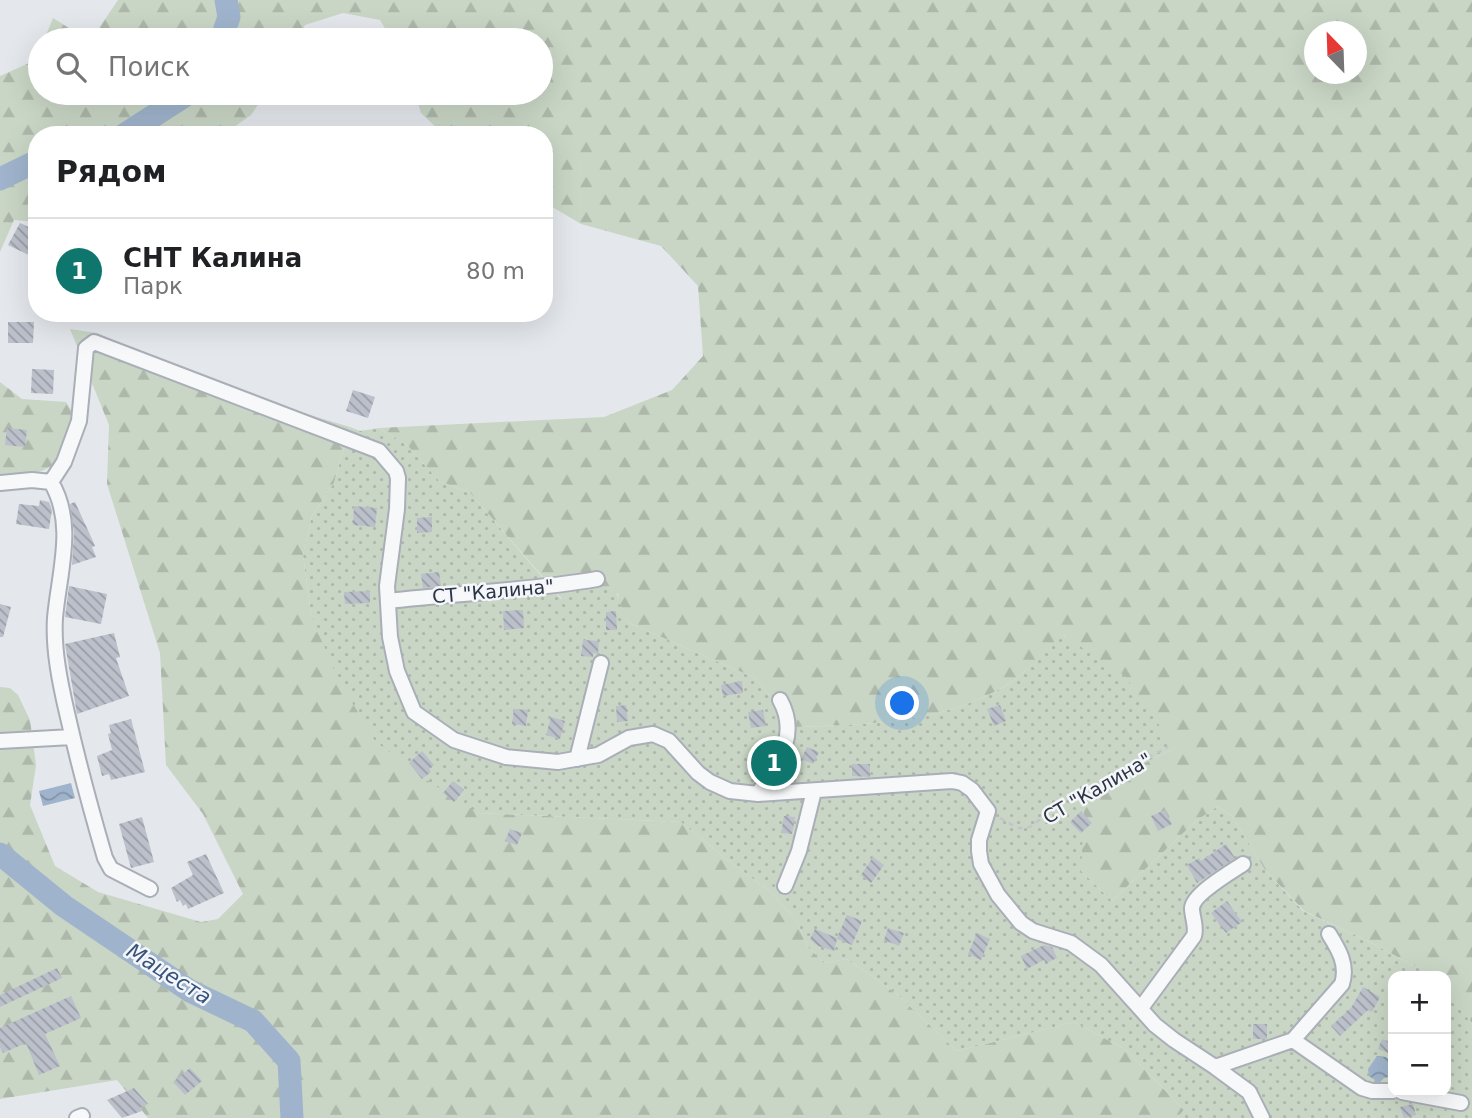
<!DOCTYPE html>
<html lang="ru">
<head>
<meta charset="utf-8">
<style>
	:root { --surface:#fff; --page:#f6f6f6; --text:#202124; --muted:#757577; --line:#e0e0e0; --accent:#0f766e }
	body { margin:0; font-family:"DejaVu Sans",sans-serif; background:var(--page); color:var(--text) }
	.controls { position:absolute; right:21px; bottom:21px; display:grid; overflow:hidden; border-radius:14px; box-shadow:0 7px 28px #0002 }
	.controls button { width:63px; height:63px; display:grid; place-items:center; padding:0; border:0; border-bottom:2px solid var(--line); background:var(--surface); color:var(--text); font:35px sans-serif }
	.compass { position:absolute; left:1304px; top:21px; width:63px; height:63px; border-radius:50%; background:var(--surface); box-shadow:0 7px 28px #0002; rotate:337deg }
	.you { position:absolute; left:903px; top:704px; width:24px; height:24px; margin:-18px; border:5px solid #fff; border-radius:50%; background:#1a73e8; box-shadow:0 0 0 10px #1a73e833 }
	.badge { display:grid; place-items:center; width:46px; height:46px; border-radius:50%; background:var(--accent); color:#fff; font-size:23px; font-weight:700 }
	.pin { position:absolute; translate:-50% -50%; border:4px solid #fff; box-shadow:0 2px 7px #0006 }
	.list { margin:0; padding:0; list-style:none }
	h2 { display:flex; justify-content:space-between; align-items:center; height:91px; margin:0; padding:0 28px; font-size:30px }
	h2 small { font-size:23px; font-weight:400; color:var(--muted) }
	.list li { display:grid; grid-template-columns:46px 1fr auto; gap:21px; align-items:center; box-sizing:border-box; height:105px; padding:0 28px; border-top:2px solid var(--line) }
	.list b { display:block; font-size:26px; white-space:nowrap }
	.list p { margin:0; font-size:23px; white-space:nowrap; color:var(--muted) }
	.list em { font-size:23px; font-style:normal; color:var(--muted) }
	.icon { flex:none; width:38px; height:38px; fill:none; stroke:currentColor; stroke-width:2; stroke-linecap:round; stroke-linejoin:round }
	.map { position:relative; flex:none; width:1472px; height:1118px; overflow:hidden }
	.search { position:absolute; background:var(--surface); box-shadow:0 7px 28px #0002; left:28px; top:28px; width:525px; height:77px; display:flex; align-items:center; gap:18px; box-sizing:border-box; padding:0 24px; border-radius:38px; color:var(--muted); font-size:26px }
	.panel { position:absolute; background:var(--surface); box-shadow:0 7px 28px #0002; left:28px; top:126px; width:525px; height:196px; border-radius:28px }
	.map>svg:first-child { display:block }
	.forest { fill:url(#forest-firs); fill-rule:evenodd }
	.garden { fill:url(#garden-dots) }
	.water { fill:url(#water-waves) }
	.lines { fill:none; stroke-linecap:round; stroke-linejoin:round }
	.river { stroke:#9fb4cc; stroke-width:23 }
	.building { fill:url(#building-back-hatch) }
	.minor-casing { stroke:#a9aeb7; stroke-width:18 }
	.path { stroke:#c2c5cb; stroke-width:2.5; stroke-dasharray:5 5; stroke-linecap:butt }
	.minor { stroke:#f7f8fa; stroke-width:14 }
	.labels { text-anchor:middle; dominant-baseline:central; stroke-width:5; stroke-linejoin:round; paint-order:stroke }
	.street-label { font-size:19px; fill:#2b3445; stroke:#f4f6f9 }
	.water-label { font-size:21px; font-style:italic; fill:#34527a; stroke:#f4f6f9 }
</style>
</head>
<body>
<div class="map">
<svg width="1472" height="1118" viewBox="0 0 1472 1118">
	<defs>
		<pattern id="forest-firs" width="22" height="20" patternUnits="userSpaceOnUse" patternTransform="scale(1.75)"><rect width="22" height="20" fill="#c9d6c5"/><path d="M5 1l3.5 6h-7zM16 11l3.5 6h-7z" fill="#adb8ab"/></pattern>
		<pattern id="garden-dots" width="8" height="8" patternUnits="userSpaceOnUse" patternTransform="scale(1.75)"><rect width="8" height="8" fill="#c9d6c5"/><path d="M2 2h.1M6 6h.1" fill="none" stroke="#adb8ab" stroke-width="1.8" stroke-linecap="round"/></pattern>
		<pattern id="water-waves" width="16" height="10" patternUnits="userSpaceOnUse" patternTransform="scale(1.75)"><rect width="16" height="10" fill="#9fb4cc"/><path d="M0 5q4-4 8 0t8 0" fill="none" stroke="#8293a7"/></pattern>
		<pattern id="building-back-hatch" width="6" height="6" patternUnits="userSpaceOnUse" patternTransform="scale(1.75)"><rect width="6" height="6" fill="#bbc0ca"/><path d="M-1 5l2 2M0 0l6 6M5-1l2 2" fill="none" stroke="#989da6"/></pattern>
	</defs>
	<rect width="100%" height="100%" fill="#e4e7ec"/>
	<!-- forest -->
	<path class="forest" d="M118,0h1354v1023l-26,-31v-16h-13l-71,-38 -58,-27 -39,-41 -33,-54 -15,-9 -21,14 -84,80 -32,-31 5,-78 90,-44 -111,-113c-17,15 -43,43 -62,53 -65,36 -133,36 -205,39l-42,-49 -126,-55 -9,-13 -2,-16 -34,-7 -22,12 -92,-106 -31,-12 -32,-36 -28,-17 225,-11 68,-27 31,-34 -5,-70 -37,-40 -80,-22 -37,-22v-67h-100l-23,-22 -6,-20h126v-53h-149l-12,-20 -37,-7 -38,12 -8,15h-206zM1314,32h42v42h-42z
		M53,18l35,22h-44z
		M40,50v43h226l-15,22 -28,20h-186v87l-23,-2 -14,32v-176l36,-16z
		M70,329l27,4 50,24 123,46 80,24 -16,56 -22,33 -9,39 8,60 167,198 203,9 49,40 40,29 26,29 12,27 16,16 23,-4 50,35 60,57 117,-29 51,27 59,61 -7,8h-1029l-31,-38 -117,19v-412l10,1 8,7 12,25 6,45 -6,40 25,61 43,26 103,30 17,-3 25,-25 -40,-80 -37,-49 -6,-112 -53,-169 2,-59z
		M0,382l22,17 44,3 7,11c-13,55 -16,61 -73,63z"/>
	<!-- garden -->
	<path class="garden" d="M350,427l10,4 19,-3 28,17 32,36 31,12 91,106 23,-12 28,-1c9,11 8,24 17,37l126,55 42,49c72,-3 140,-3 205,-39 19,-10 44,-38 61,-53l62,41 50,72 -90,44 -4,79 31,30 84,-80 21,-14 15,9 33,54 38,41 59,27 71,38h-40v116h53v-100l26,31v95h-295l7,-8 -59,-61 -51,-27 -117,29 -60,-57 -50,-35 -23,4 -16,-16 -12,-27 -26,-29 -40,-29 -49,-40 -203,-9 -56,-36 -47,-36 -38,-64 -26,-62 -8,-60 9,-39 22,-33z"/>
	<!-- water -->
	<path class="water" d="M71,783l4,15 -32,8 -4,-15z
		M1377,1056l9,1 7,7v12l-9,2 -5,5 -10,-7 -1,-7z"/>
	<g class="lines">
		<!-- river -->
		<path class="river" d="M221,40l8,-23 -3,-17
			M124,135l65,-42
			M0,179l37,-18
			M0,854l64,52 126,85 63,30 36,40 3,57"/>
	</g>
	<!-- building -->
	<path class="building" d="M20,223l17,8v18l-4,8 -25,-12z
		M8,322h26l-1,21h-25z
		M32,369l22,1 -1,24 -22,-1z
		M353,390l22,7 -7,21 -22,-7z
		M7,428l20,2 -2,17 -20,-2z
		M40,500l9,2 3,8 -3,19 -33,-5 3,-20 20,2z
		M75,502l17,37 3,7 -3,1 4,10 -24,8 2,-32 -4,-29z
		M354,506l23,2 -2,19 -22,-2z
		M432,517v15l-15,1v-15z
		M439,572l2,14 -18,2 -2,-14z
		M69,586l38,8 -6,30 -36,-7z
		M370,591v12l-25,1 -1,-12z
		M0,604l11,3 -8,30h-3z
		M523,610l1,18 -20,2 -1,-19z
		M616,611l1,19h-11v-18z
		M114,633l6,24 -4,1 13,38 -52,18 -12,-70z
		M583,640l16,1 -1,13 -5,-1v4l-12,-1z
		M742,681l1,12 -20,3 -2,-11z
		M626,705l2,16 -11,1 -1,-16z
		M1000,705l6,16 -12,5 -7,-17z
		M514,709l14,1 -2,16 -14,-2z
		M763,710l3,16 -15,2 -3,-16z
		M551,717l14,4 -5,18 -14,-4z
		M131,719l14,53 -34,8 -2,-6 -7,2 -5,-20 15,-6 -4,-16 3,-1 -2,-8z
		M807,747l12,5 -6,12 -12,-5z
		M422,751l12,14 -5,4 2,3 -9,7 -13,-16z
		M852,764h18v13l-18,-1z
		M453,781l11,9 -10,12 -11,-9z
		M1165,810l7,14 -14,7 -7,-15z
		M1081,811l11,12 -11,10 -11,-11z
		M784,816l11,1 -3,17 -11,-1z
		M142,817l12,45 -23,6 -12,-44z
		M510,829l12,4 -5,12 -12,-4z
		M1226,844l9,14 -38,25 -10,-18 12,-7 2,3z
		M206,854l18,39 -36,16 -2,-5 -3,2 -3,-6 -3,2 -6,-14 22,-13 -6,-13z
		M873,857l11,8 -13,18 -10,-8z
		M1227,901l15,21 -16,11 -15,-20z
		M847,915l15,6 -10,24 -15,-6 -3,12 -16,-5 -8,-7 5,-10 22,9z
		M888,928l16,5 -5,13 -15,-6z
		M977,933l13,6 -9,21 -13,-6z
		M1044,945l8,2 5,11 -11,5 -2,-3 -17,9 -6,-13z
		M57,968l5,10 -62,29v-12z
		M1363,987l17,10 -8,15 -4,-2 -28,26 -9,-10 20,-18z
		M71,996l10,22 -36,16 15,32 -21,9 -13,-32 -23,10 -3,-6v-19z
		M1253,1024h14v15h-14z
		M1382,1039l11,4v12l-15,-6z
		M190,1068l12,13 -17,14 -12,-13z
		M134,1088l14,16 -8,4 2,3 -20,7 -15,-18z
		M1413,1104l3,11 -12,3 -4,-11z"/>
	<g class="lines">
		<!-- minor casing -->
		<g class="minor-casing">
			<path id="minor" d="M51,482c25,42 8,90 4,136 -2,31 5,65 12,95 11,49 24,97 38,145l6,11 39,20
				M0,483l32,-3 19,2 13,-20 15,-41 7,-73 8,-6 285,109 17,20 2,7 -1,31 -10,77 3,51 7,34 17,41 40,28 52,17 52,5 40,-7 31,-17 24,-4 16,7 29,32 12,9 20,9 28,3 194,-13 10,2 10,7 16,21 -9,29v11l2,13 17,31 23,28 12,8 38,12 30,22 54,60 19,15 41,27 34,25 13,26
				M388,601c70,-8 140,-10 209,-22
				M0,741l72,-4
				M577,759l24,-96
				M758,794c19,-31 42,-58 22,-94
				M785,886l14,-35 15,-60
				M1141,1008l53,-72c3,-10 -2,-18 -2,-28 1,-14 39,-36 51,-44
				M1293,1040l49,-56c6,-19 -3,-34 -13,-50
				M1215,1067l78,-27 69,48 10,3h21
				M1402,1092l59,11
				M77,1118l5,-2"/>
		</g>
		<!-- path -->
		<path class="path" d="M1000,818l18,10 12,-1 32,-24 106,-56"/>
		<!-- minor -->
		<use href="#minor" class="minor"/>
	</g>
	<g class="labels">
		<!-- street labels -->
		<g class="street-label">
			<text transform="translate(493 591) rotate(-5)">СТ "Калина"</text>
			<text transform="translate(1097 788) rotate(-30)">СТ "Калина"</text>
		</g>
		<!-- water labels -->
		<g class="water-label">
			<text transform="translate(169 974) rotate(32)">Мацеста</text>
		</g>
	</g>
</svg>
<div class="controls">
<button>+</button>
<button>−</button>
</div>
<svg class="compass" viewBox="-18 -18 36 36"><path d="M0-13l5 13h-10z" fill="#e53935"/><path d="M0 13l5-13h-10z" fill="#757577"/></svg>
<div class="you"></div>
<div class="pin badge" style="left:774px;top:763px">1</div>
<div class="search"><svg class="icon" aria-label="search" viewBox="0 0 24 24"><circle cx="10" cy="10" r="6"/><path d="M15 15l6 6"/></svg>Поиск</div>
<section class="panel">
<h2>Рядом<small></small></h2>
<ul class="list">
<li><span class="badge">1</span><div><b>СНТ Калина</b><p>Парк</p></div><em>80 m</em></li>
</ul>
</section>
</div>
</body>
</html>
